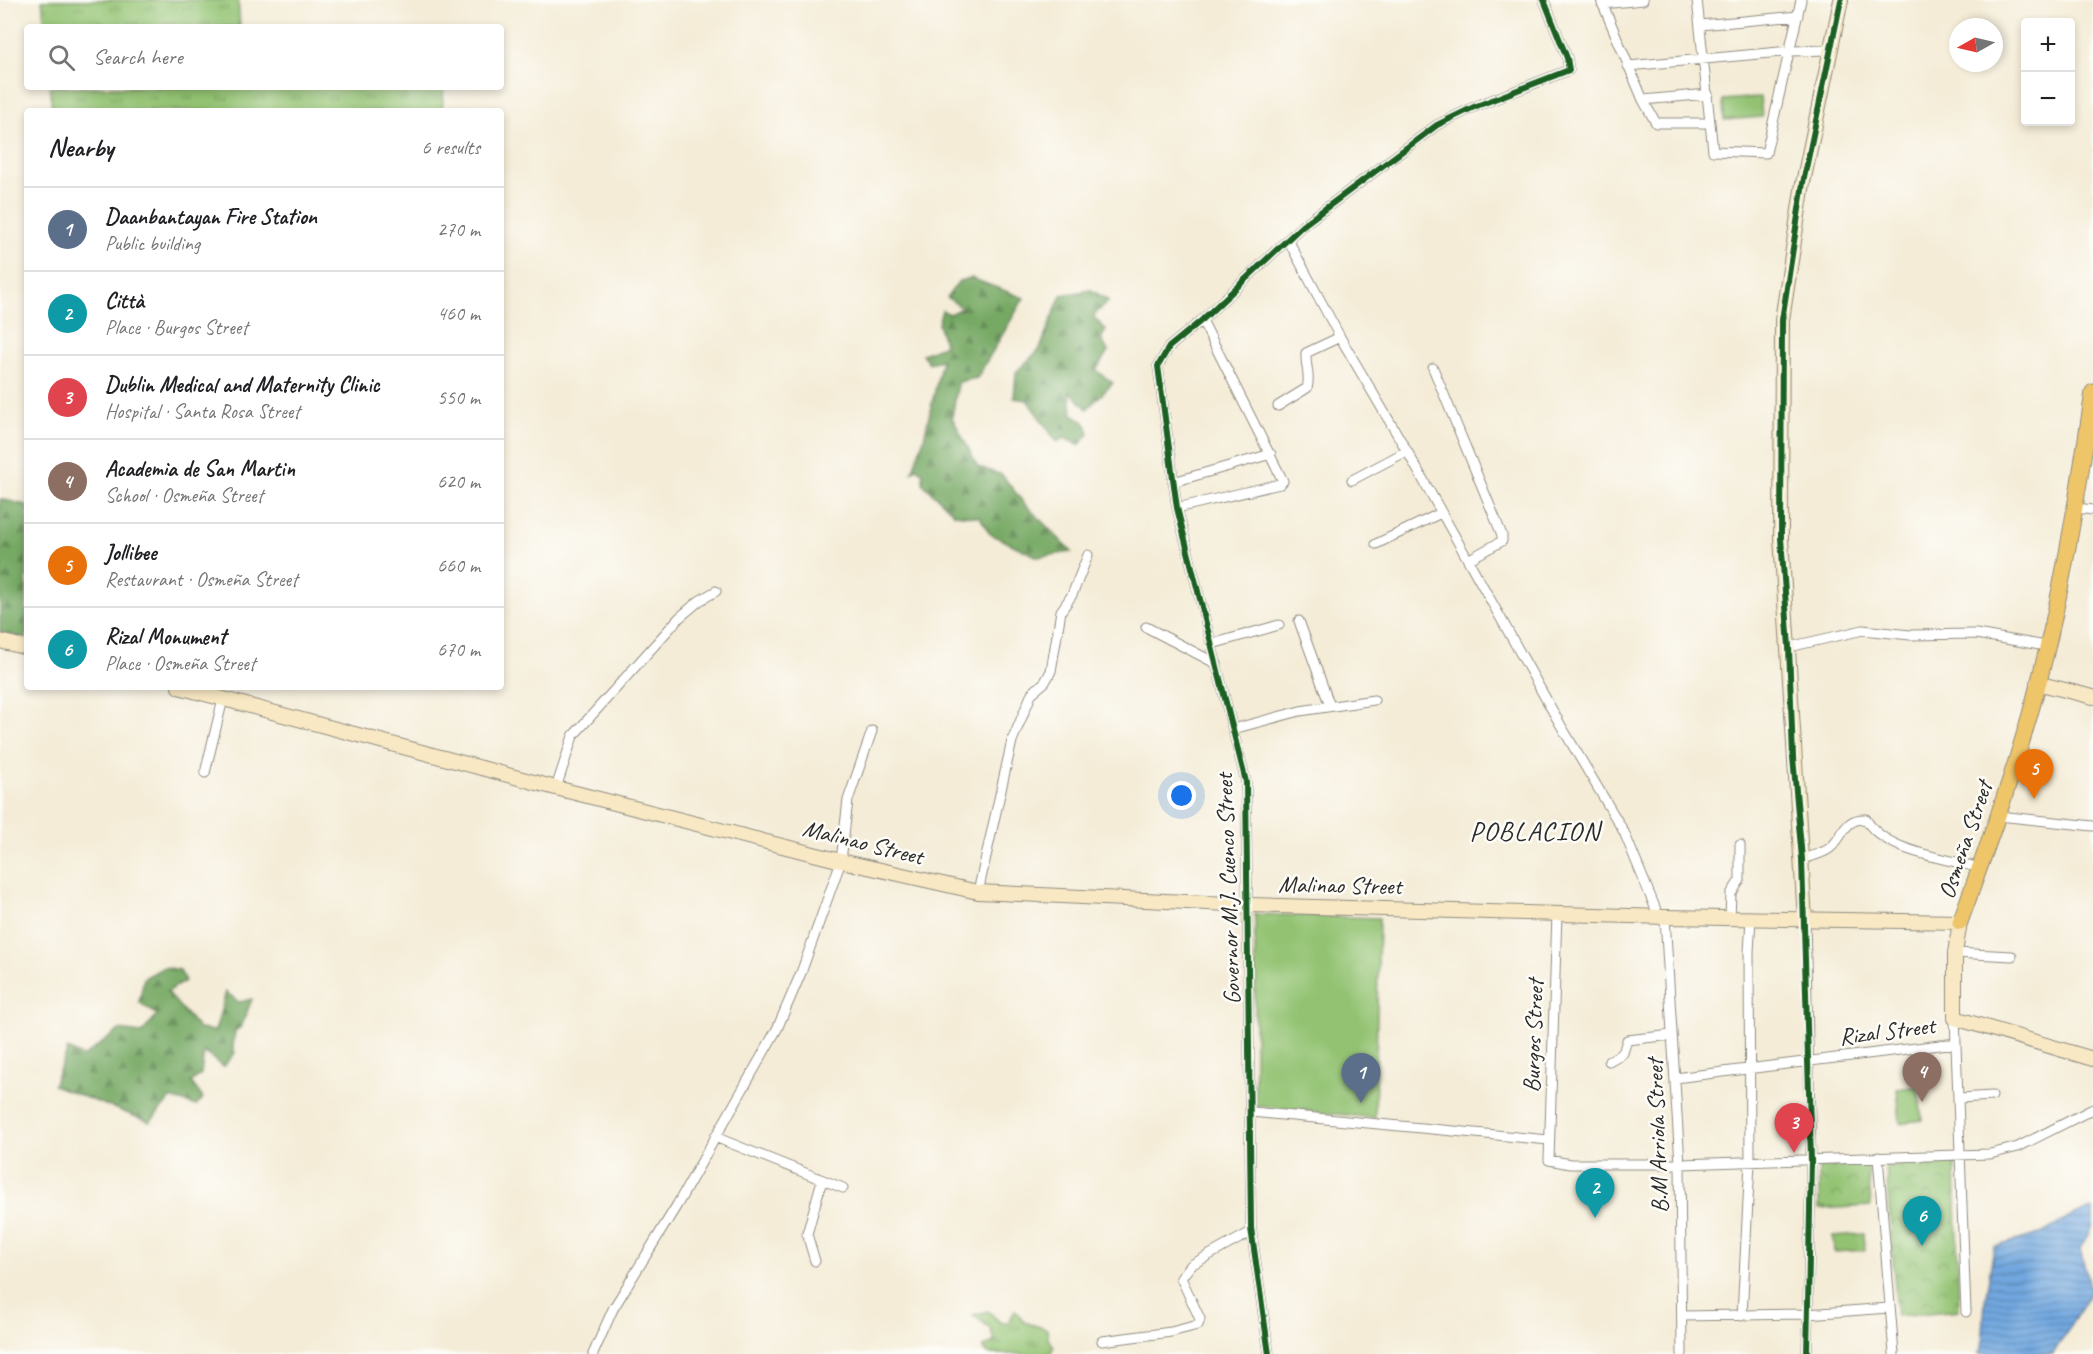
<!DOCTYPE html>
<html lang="en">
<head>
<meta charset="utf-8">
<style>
	:root { --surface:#fff; --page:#f6f6f6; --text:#202124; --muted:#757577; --line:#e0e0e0; --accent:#1a73e8 }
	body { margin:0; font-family:Caveat,sans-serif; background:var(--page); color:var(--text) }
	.controls { position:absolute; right:18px; top:18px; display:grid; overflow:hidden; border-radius:6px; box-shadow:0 3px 9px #0003 }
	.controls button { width:54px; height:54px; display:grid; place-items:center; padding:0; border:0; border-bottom:2px solid var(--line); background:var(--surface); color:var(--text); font:30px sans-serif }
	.compass { position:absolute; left:1949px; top:18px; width:54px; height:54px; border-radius:50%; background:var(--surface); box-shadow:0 3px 9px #0003; rotate:262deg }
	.you { position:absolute; left:1182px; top:796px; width:21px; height:21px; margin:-15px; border:4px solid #fff; border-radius:50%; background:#1a73e8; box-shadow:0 0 0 9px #1a73e833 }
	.badge { display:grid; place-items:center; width:39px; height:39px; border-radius:50%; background:var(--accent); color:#fff; font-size:20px; font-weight:700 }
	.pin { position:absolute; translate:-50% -50px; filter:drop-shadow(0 2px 3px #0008) }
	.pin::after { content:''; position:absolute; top:32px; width:21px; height:18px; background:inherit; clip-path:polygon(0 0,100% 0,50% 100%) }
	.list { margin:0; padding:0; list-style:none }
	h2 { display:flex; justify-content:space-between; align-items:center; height:78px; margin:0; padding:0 24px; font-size:26px }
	h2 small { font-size:20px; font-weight:400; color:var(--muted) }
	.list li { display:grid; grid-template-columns:39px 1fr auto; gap:18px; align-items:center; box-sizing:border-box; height:84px; padding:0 24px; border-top:2px solid var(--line) }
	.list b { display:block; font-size:22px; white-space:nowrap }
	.list p { margin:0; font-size:20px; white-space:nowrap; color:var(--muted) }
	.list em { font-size:20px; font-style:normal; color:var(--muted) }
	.icon { flex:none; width:33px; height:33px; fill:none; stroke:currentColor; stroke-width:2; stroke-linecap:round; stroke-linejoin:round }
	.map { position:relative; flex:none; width:2093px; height:1354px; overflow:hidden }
	.search { position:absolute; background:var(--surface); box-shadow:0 3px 9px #0003; left:24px; top:24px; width:480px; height:66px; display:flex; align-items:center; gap:15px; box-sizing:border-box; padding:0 21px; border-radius:6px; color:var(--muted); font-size:22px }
	.panel { position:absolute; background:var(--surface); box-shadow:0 3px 9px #0003; left:24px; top:108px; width:480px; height:582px; border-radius:6px }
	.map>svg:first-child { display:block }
	.grass { fill:url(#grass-tufts); stroke:#5f774e; stroke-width:1.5 }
	.forest { fill:url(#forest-firs); stroke:#506a48; stroke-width:1.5 }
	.park { fill:url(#park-crowns); stroke:#5f774e; stroke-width:1.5 }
	.pitch { fill:#93c372; stroke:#5f774e; stroke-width:1.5 }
	.water { fill:url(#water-rules); stroke:#4e6985; stroke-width:1.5 }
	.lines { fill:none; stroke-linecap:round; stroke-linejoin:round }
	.street-casing { stroke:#908c81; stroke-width:11 }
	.secondary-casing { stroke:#908c81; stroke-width:16 }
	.primary-casing { stroke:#908c81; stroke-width:17 }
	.street { stroke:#fff; stroke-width:9 }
	.secondary { stroke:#f8e8c3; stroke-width:14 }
	.primary { stroke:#eec569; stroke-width:15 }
	.cycleway-casing { stroke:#fdfcf7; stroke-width:10 }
	.cycleway { stroke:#1b5e20; stroke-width:6 }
	.labels { text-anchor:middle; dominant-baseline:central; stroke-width:5; stroke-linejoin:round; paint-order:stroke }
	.street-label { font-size:24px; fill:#2b2b2b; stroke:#fdfcf7 }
	.quarter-label { font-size:27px; letter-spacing:1.5px; fill:#2b2b2b; stroke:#fdfcf7 }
</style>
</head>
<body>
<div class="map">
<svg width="2093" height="1354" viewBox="0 0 2093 1354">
	<defs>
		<pattern id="grass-tufts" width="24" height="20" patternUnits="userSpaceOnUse" patternTransform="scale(1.5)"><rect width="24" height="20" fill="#93c372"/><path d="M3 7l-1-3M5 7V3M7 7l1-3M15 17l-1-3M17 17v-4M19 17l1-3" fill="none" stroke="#789f5e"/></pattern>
		<pattern id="forest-firs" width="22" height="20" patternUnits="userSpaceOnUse" patternTransform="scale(1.5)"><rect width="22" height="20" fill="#76a964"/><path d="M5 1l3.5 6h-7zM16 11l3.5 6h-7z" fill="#618a53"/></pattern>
		<pattern id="park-crowns" width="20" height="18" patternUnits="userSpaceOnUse" patternTransform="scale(1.5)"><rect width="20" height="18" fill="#93c372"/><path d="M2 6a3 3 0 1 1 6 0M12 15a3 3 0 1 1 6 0" fill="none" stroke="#789f5e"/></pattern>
		<pattern id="water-rules" width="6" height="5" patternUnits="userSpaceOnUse" patternTransform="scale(1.5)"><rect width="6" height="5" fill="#71a7df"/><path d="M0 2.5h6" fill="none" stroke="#5d88b5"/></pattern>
	</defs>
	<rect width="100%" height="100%" fill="#fdfcf7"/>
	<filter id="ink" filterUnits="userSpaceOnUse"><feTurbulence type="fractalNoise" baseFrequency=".0167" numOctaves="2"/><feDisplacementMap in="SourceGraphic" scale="12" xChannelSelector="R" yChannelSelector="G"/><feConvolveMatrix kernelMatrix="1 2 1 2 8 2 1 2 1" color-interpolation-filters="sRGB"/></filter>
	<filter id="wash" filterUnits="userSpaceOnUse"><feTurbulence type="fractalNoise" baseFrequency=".008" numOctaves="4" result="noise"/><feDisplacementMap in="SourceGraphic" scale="24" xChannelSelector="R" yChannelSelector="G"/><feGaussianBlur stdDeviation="1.35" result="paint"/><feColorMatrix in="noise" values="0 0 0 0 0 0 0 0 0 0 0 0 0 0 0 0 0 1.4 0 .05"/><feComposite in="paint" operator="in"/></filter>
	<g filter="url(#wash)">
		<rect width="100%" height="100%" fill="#f4ecd7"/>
		<!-- grass -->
		<path class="grass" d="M42,0h196l2,27h-195z
			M50,87h394l-2,24h-390z
			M1015,1310l9,12 23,7 1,10 6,7 -4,8h-62l-5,-6 12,-7 -6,-14 -16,-12 15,-4 13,12 8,-1z"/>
		<!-- forest -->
		<path class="forest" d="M971,278l53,20 -47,80 -19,4 -6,35 26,50 24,8 21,27 49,50 -34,5 -48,-23 -10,-17 -25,-3 -32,-30v-11l-6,-5 -5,4 12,-34 18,-78 -13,3 -7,-9 23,-9 -7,-21 4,-14 7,4 13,-6 -15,-11 12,-16z
			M1091,290l18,11 -16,15 13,14 -5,9 7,12 -12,19 17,13 -26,26 -17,-18 2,22 14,11 3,10 -10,11 -15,-7 -7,4 -30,-42 -13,-2 2,-26 24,-23 21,-54z
			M0,499l27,6 -1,134 -26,-7z
			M164,967l16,3 5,11 -18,11 32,37 16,2 11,-39 13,10 13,-3 -11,28 -6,4 -2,16 2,6 -12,14 -19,-15 -3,22 -10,8 12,16 -7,8 -25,-8 -21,24 -97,-37 15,-36 15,8 36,-27 23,3 15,-18 -18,-13 5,-24z"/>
		<!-- park -->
		<path class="park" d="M1955,1163l4,147 -62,6 -11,-150z
			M1868,1165l3,41 -52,3v-43z"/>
		<!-- pitch -->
		<path class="pitch" d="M1760,97l2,20 -38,3 -1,-20z
			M1255,914l124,4 -4,200 -120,-12z
			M1918,1086l4,34 -22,3 -3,-34z
			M1864,1234l1,16 -31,2 -1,-16z"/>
		<!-- water -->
		<path class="water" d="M2093,1209v16l-13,24 11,42 -38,63h-74l3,-5 3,-48 9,-54 49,-14 34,-20z"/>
	</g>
	<g filter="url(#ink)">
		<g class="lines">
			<!-- street casing -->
			<g class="street-casing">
				<path id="street" d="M1601,0l42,100 13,23h54
					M1697,0l16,151 53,2 35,-153
					M1602,4l41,-4
					M1700,25l98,-9
					M1628,66l163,-15 39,-1
					M1643,100l65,-6
					M1288,240l52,97 67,114 153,273 64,108 35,85
					M1433,368l69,167v6l-34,19
					M1278,406l29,-18c4,-12 -2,-22 -1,-35l34,-16
					M1352,480l55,-29
					M1173,482l98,-28
					M1177,508l103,-24 3,-3 -81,-161
					M2076,508l17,2
					M1376,544l65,-31
					M1299,621l31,85
					M1146,627l71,37
					M1212,644l67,-19
					M1789,647l74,-17 47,5 66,-1 70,12
					M1233,729l67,-18 74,-11
					M205,773l18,-74
					M556,788l17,-52 106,-118 20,-17 17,-10
					M1999,816l94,10
					M1802,859c8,-3 21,-5 28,-11 14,-11 13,-30 36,-29 17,33 80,39 114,49
					M978,892l34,-151 20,-48 13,-11 6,-11 10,-60 11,-16 16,-40
					M1557,913l-8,247 21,4h110l310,-10 28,-7 75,-38
					M1665,917l15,247 2,190
					M1730,917l1,-23 9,-14v-35
					M1805,920l6,240 -4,194
					M1955,953l57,3
					M1955,1018l11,294
					M1609,1061l14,-8 4,-13 45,-5
					M1675,1078l281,-35
					M1960,1098l32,-2
					M1251,1112l298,28
					M715,1137l128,51
					M1878,1157l16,197
					M815,1261l-8,-27 15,-54
					M1682,1316l125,-2 82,-6
					M1742,1316l8,-154 -1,-210 2,-34
					M1102,1341l69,-9 27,-7 2,-6 -19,-41 10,-13 60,-33
					M593,1354l20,-45 64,-104 100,-176 24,-56 40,-112 7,-61 24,-69
					M1269,1354l-18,-126 -5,-446 -69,-274 -19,-142 11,-19 33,-27 100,-94 135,-101 37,-18 95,-37 -2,-12 -23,-58"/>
			</g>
			<!-- secondary casing -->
			<g class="secondary-casing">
				<path id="secondary" d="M0,641l27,7
					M2037,683l56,14
					M179,687l377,101 285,73 137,31 271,13 416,12 295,5 -5,31v65l138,41
					M1805,920l-24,-382 1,-218 21,-137 38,-183"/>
			</g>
			<!-- primary casing -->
			<g class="primary-casing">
				<path id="primary" d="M1960,922c25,-69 50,-137 70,-208 30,-105 47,-214 63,-322"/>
			</g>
			<!-- street -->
			<use href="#street" class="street"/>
			<!-- secondary -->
			<use href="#secondary" class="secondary"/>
			<!-- primary -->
			<use href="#primary" class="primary"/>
			<!-- cycleway casing -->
			<g class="cycleway-casing">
				<path id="cycleway" d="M1269,1354l-18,-126 -5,-446 -69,-274 -19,-142 11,-19 33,-27 100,-94 135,-101 37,-18 95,-37 -2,-12 -23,-58
					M1807,1354l4,-194 -9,-301 -9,-102 -4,-110 -8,-109 1,-218 21,-137 38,-183"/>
			</g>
			<!-- cycleway -->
			<use href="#cycleway" class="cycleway"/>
		</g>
	</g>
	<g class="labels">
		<!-- street labels -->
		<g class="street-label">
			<text transform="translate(1965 840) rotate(-71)">Osmeña Street</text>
			<text transform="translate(863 842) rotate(14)">Malinao Street</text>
			<text transform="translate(1340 885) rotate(1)">Malinao Street</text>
			<text transform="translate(1228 889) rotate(-92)">Governor M.J. Cuenco Street</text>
			<text transform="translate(1887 1031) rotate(-7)">Rizal Street</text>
			<text transform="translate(1533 1036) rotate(-88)">Burgos Street</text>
			<text transform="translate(1657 1136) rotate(-92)">B.M Arriola Street</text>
		</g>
		<!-- quarter labels -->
		<g class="quarter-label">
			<text x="1535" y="831">POBLACION</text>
		</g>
	</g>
</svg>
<div class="controls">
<button>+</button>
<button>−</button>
</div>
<svg class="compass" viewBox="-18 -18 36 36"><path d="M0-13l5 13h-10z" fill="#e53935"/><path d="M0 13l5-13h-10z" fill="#757577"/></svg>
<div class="you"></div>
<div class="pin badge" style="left:1361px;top:1103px;background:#5c6f8a">1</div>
<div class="pin badge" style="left:1595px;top:1218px;background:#0f9aa8">2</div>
<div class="pin badge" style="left:1794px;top:1153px;background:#e0444e">3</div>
<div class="pin badge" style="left:1922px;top:1102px;background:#8d6e63">4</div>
<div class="pin badge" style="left:2034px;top:799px;background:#e8710a">5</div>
<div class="pin badge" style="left:1922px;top:1246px;background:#0f9aa8">6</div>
<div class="search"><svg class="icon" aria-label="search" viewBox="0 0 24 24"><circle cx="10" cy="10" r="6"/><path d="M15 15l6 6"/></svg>Search here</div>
<section class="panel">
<h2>Nearby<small>6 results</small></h2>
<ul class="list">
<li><span class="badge" style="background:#5c6f8a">1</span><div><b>Daanbantayan Fire Station</b><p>Public building</p></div><em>270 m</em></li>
<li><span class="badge" style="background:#0f9aa8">2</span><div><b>Città</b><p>Place · Burgos Street</p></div><em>460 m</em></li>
<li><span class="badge" style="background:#e0444e">3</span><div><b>Dublin Medical and Maternity Clinic</b><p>Hospital · Santa Rosa Street</p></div><em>550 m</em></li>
<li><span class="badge" style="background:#8d6e63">4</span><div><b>Academia de San Martin</b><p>School · Osmeña Street</p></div><em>620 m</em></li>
<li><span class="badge" style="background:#e8710a">5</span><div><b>Jollibee</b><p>Restaurant · Osmeña Street</p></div><em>660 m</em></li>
<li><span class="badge" style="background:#0f9aa8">6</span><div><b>Rizal Monument</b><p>Place · Osmeña Street</p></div><em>670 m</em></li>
</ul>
</section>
</div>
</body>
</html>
